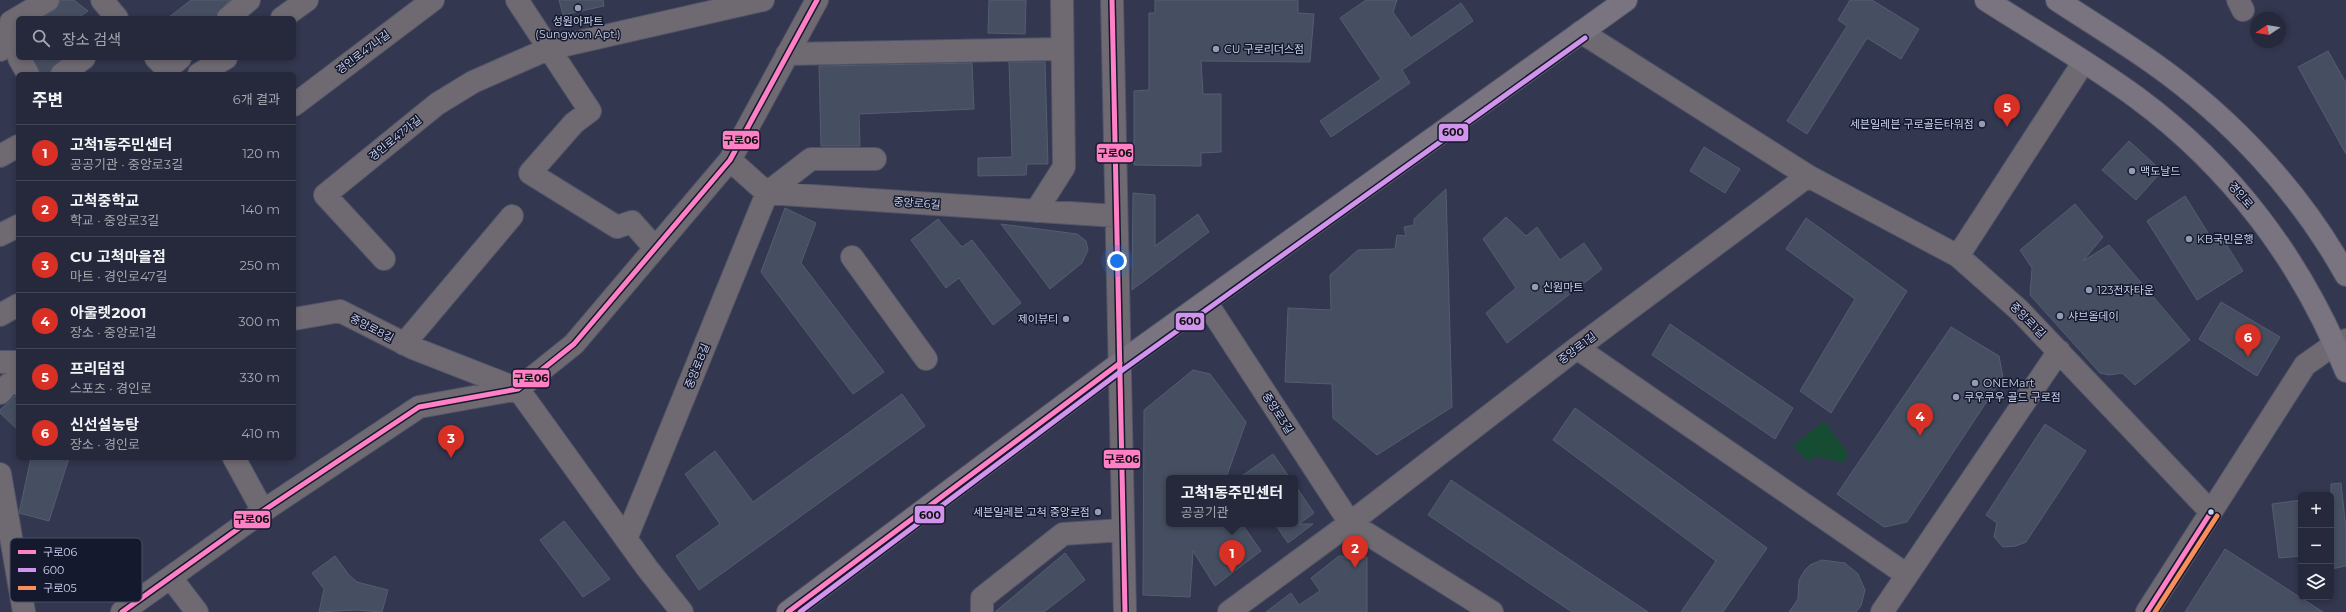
<!DOCTYPE html>
<html lang="ko">
<head>
<meta charset="utf-8">
<style>
	:root { --surface:#26293b; --page:#2e3142; --text:#f1f3f6; --muted:#a4a6af; --line:#424555; --accent:#d93025 }
	body { margin:0; font-family:Montserrat,"Noto Sans KR",sans-serif; background:var(--page); color:var(--text) }
	.controls { position:absolute; right:12px; bottom:12px; display:grid; overflow:hidden; border-radius:6px; box-shadow:0 2px 6px #0003 }
	.controls button { width:36px; height:36px; display:grid; place-items:center; padding:0; border:0; border-bottom:1px solid var(--line); background:var(--surface); color:var(--text); font:20px sans-serif }
	.compass { position:absolute; left:2250px; top:12px; width:36px; height:36px; border-radius:50%; background:var(--surface); box-shadow:0 2px 6px #0003; rotate:258deg }
	.you { position:absolute; left:1117px; top:261px; width:14px; height:14px; margin:-10px; border:3px solid #fff; border-radius:50%; background:#1a73e8; box-shadow:0 0 0 6px #1a73e833 }
	.badge { display:grid; place-items:center; width:26px; height:26px; border-radius:50%; background:var(--accent); color:#fff; font-size:13px; font-weight:700 }
	.pin { position:absolute; translate:-50% -33px; filter:drop-shadow(0 1px 2px #0008) }
	.pin::after { content:''; position:absolute; top:21px; width:14px; height:12px; background:inherit; clip-path:polygon(0 0,100% 0,50% 100%) }
	.popup { position:absolute; left:1166px; top:475px; width:132px; height:52px; box-sizing:border-box; display:grid; place-content:center; border-radius:6px; background:var(--surface); filter:drop-shadow(0 1px 3px #0005); font-size:13px; white-space:nowrap; color:var(--muted) }
	.popup b { font-size:15px; color:var(--text) }
	.popup::after { content:''; position:absolute; left:50%; top:100%; margin-left:-8px; border:8px solid transparent; border-top-color:var(--surface) }
	.list { margin:0; padding:0; list-style:none }
	h2 { display:flex; justify-content:space-between; align-items:center; height:52px; margin:0; padding:0 16px; font-size:17px }
	h2 small { font-size:13px; font-weight:400; color:var(--muted) }
	.list li { display:grid; grid-template-columns:26px 1fr auto; gap:12px; align-items:center; box-sizing:border-box; height:56px; padding:0 16px; border-top:1px solid var(--line) }
	.list b { display:block; font-size:15px; white-space:nowrap }
	.list p { margin:0; font-size:13px; white-space:nowrap; color:var(--muted) }
	.list em { font-size:13px; font-style:normal; color:var(--muted) }
	.icon { flex:none; width:22px; height:22px; fill:none; stroke:currentColor; stroke-width:2; stroke-linecap:round; stroke-linejoin:round }
	.map { position:relative; flex:none; width:2346px; height:612px; overflow:hidden }
	.search { position:absolute; background:var(--surface); box-shadow:0 2px 6px #0003; left:16px; top:16px; width:280px; height:44px; display:flex; align-items:center; gap:10px; box-sizing:border-box; padding:0 14px; border-radius:6px; color:var(--muted); font-size:15px }
	.panel { position:absolute; background:var(--surface); box-shadow:0 2px 6px #0003; left:16px; top:72px; width:280px; height:388px; border-radius:6px }
	.map>svg:first-child { display:block }
	.green { fill:#164c31 }
	.building { fill:#464f61; stroke:#545d71 }
	.lines { fill:none; stroke-linecap:round; stroke-linejoin:round }
	.minor-casing { stroke:#515469; stroke-width:24 }
	.major-casing { stroke:#515469; stroke-width:24 }
	.minor { stroke:#6f6a72; stroke-width:22 }
	.major { stroke:#7a7380; stroke-width:22 }
	.bus-1-casing { stroke:#15192d; stroke-width:8 }
	.bus-2-casing { stroke:#15192d; stroke-width:8 }
	.bus-3-casing { stroke:#15192d; stroke-width:8 }
	.bus-1 { stroke:#ff80c5; stroke-width:5 }
	.bus-2 { stroke:#d193ec; stroke-width:5 }
	.bus-3 { stroke:#fa8e5a; stroke-width:5 }
	.poi-dot { fill:#959bb6; stroke:#15192d; stroke-width:1.5 }
	.bus-dot { fill:#cad1ee; stroke:#15192d; stroke-width:1.5 }
	.labels { text-anchor:middle; dominant-baseline:central; stroke-width:3; stroke-linejoin:round; paint-order:stroke }
	.poi-label { font-size:11px; fill:#cad1ee; stroke:#15192d; text-anchor:start }
	.street-label { font-size:11px; fill:#cad1ee; stroke:#15192d }
	.key { fill:#15192d; stroke:#4b5067; stroke-width:1 }
	.key-label { font-size:11px; fill:#cad1ee }
	.line-badge { stroke:#15192d; stroke-width:1.5 }
	.pale-badge-label { font-size:11px; text-anchor:middle; font-weight:bold; fill:#111 }
</style>
</head>
<body>
<div class="map">
<svg width="2346" height="612" viewBox="0 0 2346 612">
	<rect width="100%" height="100%" fill="#33374f"/>
	<!-- green -->
	<path class="green" d="M1824,421l24,33 -5,9 -26,-7 -9,5 -15,-15z"/>
	<!-- building -->
	<path class="building" d="M60,0h14l14,11 -10,7h-36l13,-8z
		M191,0h39l-18,18h-44z
		M559,0h44l1,6 -41,9z
		M989,0h37l-1,34 -37,-1z
		M1155,0h143v13l16,1 -4,48 -109,-1 2,33h18v58l-20,1v13l-67,-1v-74l15,-1v-77h6z
		M1366,0h31l-4,12 18,26 50,-35 12,18 -71,49 8,13 -79,54 -11,-16 61,-42 -41,-61z
		M1850,0h22l47,29 -18,30 -34,-21 -60,96 -20,-13 60,-95 -9,-6z
		M2328,51l18,32v71l-48,-87z
		M33,58h30l-9,6 -4,10h-10z
		M1009,62h36l3,102h-21l-1,11 -48,1v-18l34,-1z
		M972,63l2,46 -115,5 1,32h-39l-2,-80z
		M2129,141l33,30 -26,29 -34,-30z
		M1704,147l36,22 -15,24 -35,-22z
		M1446,189l6,218 -75,48 -44,-37 -1,-34 -47,-2 3,-74 43,2 -1,-35 28,-25 37,-1 2,-14 9,1 -2,-9 10,-2v-6z
		M1133,193l22,2v51l43,-32 11,18 -77,58z
		M2185,196l28,45 8,-5 22,35 -46,29 -50,-79z
		M2075,204l28,33 -20,24 26,-16 81,95 -55,45 -13,-12 -13,2 -9,-2 -70,-78 2,-27 -12,-18z
		M785,208l31,15 -15,40 83,109 -31,22 -92,-122z
		M1506,217l20,19 11,-9 23,33 24,-17 18,26 -95,74 -21,-30 30,-25 -33,-49z
		M1806,218l101,73 -76,122 -31,-22 55,-92 -69,-50z
		M938,219l24,28 10,-7 49,63 -28,22 -34,-47 -13,10 -35,-48z
		M1001,224l76,10 9,7 2,9 -6,13 -32,26z
		M2221,302l59,35 -23,39 -58,-37z
		M1670,324l123,84 -18,31 -123,-84z
		M1951,327l48,29 4,21 -96,145 -23,5 -47,-33z
		M1193,370l17,4 36,48 -20,56h-57v46h73l19,27 -46,35 -22,-35 -3,46 -47,-2 1,-185z
		M902,394l23,32 -226,164 -23,-34 44,-32 -35,-50 30,-23 38,51z
		M15,396h3v34l-18,-17v-3z
		M1575,408l192,140 -44,64h-42l35,-51 -163,-121z
		M2045,424l41,27 -60,91 -10,4 -13,1 -9,-10 3,-14 -11,-8z
		M1273,454l17,24h-51z
		M31,458h38l-20,63 -30,-8z
		M1451,480l197,132h-76l-144,-97z
		M2341,483l5,46v37l-15,3v-85z
		M1295,485l19,28 -15,11h14l-25,19 -13,-19h20z
		M2301,500v56l-22,2 -7,-54z
		M564,521l46,58 -27,18 -43,-57z
		M2225,549l98,63h-138z
		M1065,553l20,27 -41,32h-49z
		M335,556l14,19 8,7 31,8 -6,22 -27,-2 -36,2 5,-23 -12,-16z
		M1339,556l28,1v55h-101l25,-19 8,12 21,-14 -9,-13z
		M1822,560l23,3 13,11 7,16 -4,16 -5,6h-67l9,-13 1,-19 6,-10 5,-5z"/>
	<g class="lines">
		<!-- minor casing -->
		<g class="minor-casing">
			<path id="minor" d="M102,0l15,18
				M517,0l73,111 -16,12 -44,50 87,54 15,-5 23,26
				M1112,0l13,612
				M2238,0l5,10
				M228,18l21,-18
				M282,18l25,-18
				M1581,32l227,144 150,80 61,54 192,202
				M0,50l11,-6v-22l37,-22
				M787,54l275,-5
				M19,58l9,16
				M156,58l11,11 13,-11
				M62,74l22,-16
				M199,74l27,-16
				M294,105l139,-105
				M0,156l18,-10
				M730,160l37,33 349,23
				M1036,211l28,-44 -2,-167
				M0,235l18,-9
				M1958,256l125,-193
				M852,257l74,102
				M384,259l-59,-64 112,-91 36,-22 75,-33 215,-49
				M1206,302l144,221 142,89
				M0,315l18,-10
				M294,319l46,-8 73,37 105,41 129,179 35,44
				M404,344l108,-128
				M1577,348l330,227
				M0,362h18
				M0,393l9,-9 9,-1
				M234,458l29,53
				M0,474l24,138
				M626,539l141,-346 44,-34h64
				M171,578l26,34
				M122,612l141,-101 156,-104 99,-18 56,-45 156,-184 87,-160
				M982,612v-14l81,-64 60,-4
				M1229,612l121,-89 227,-175 231,-172
				M1882,612l177,-261
				M2147,612l158,-247 30,-21 11,-4"/>
		</g>
		<!-- major casing -->
		<g class="major-casing">
			<path id="major" d="M1986,0c50,32 102,62 150,97 95,70 166,164 210,274
				M2057,0c32,21 65,41 96,63 78,55 147,129 193,212
				M788,612l332,-249 506,-363"/>
		</g>
		<!-- minor -->
		<use href="#minor" class="minor"/>
		<!-- major -->
		<use href="#major" class="major"/>
		<!-- bus-1 casing -->
		<g class="bus-1-casing">
			<path id="bus-1" d="M1112,0l13,612
				M122,612l141,-101 156,-104 99,-18 56,-45 156,-184 87,-160
				M788,612l332,-249
				M2147,612l64,-100"/>
		</g>
		<!-- bus-2 casing -->
		<g class="bus-2-casing">
			<path id="bus-2" d="M800,612l324,-243 461,-331"/>
		</g>
		<!-- bus-3 casing -->
		<g class="bus-3-casing">
			<path id="bus-3" d="M2155,612l62,-96"/>
		</g>
		<!-- bus-1 -->
		<use href="#bus-1" class="bus-1"/>
		<!-- bus-2 -->
		<use href="#bus-2" class="bus-2"/>
		<!-- bus-3 -->
		<use href="#bus-3" class="bus-3"/>
	</g>
	<!-- markers -->
	<g class="poi-dot">
		<circle cx="578" cy="8" r="4"/>
		<circle cx="1216" cy="49" r="4"/>
		<circle cx="1982" cy="124" r="4"/>
		<circle cx="2132" cy="171" r="4"/>
		<circle cx="2189" cy="239" r="4"/>
		<circle cx="1535" cy="287" r="4"/>
		<circle cx="2089" cy="290" r="4"/>
		<circle cx="2060" cy="316" r="4"/>
		<circle cx="1066" cy="319" r="4"/>
		<circle cx="1975" cy="383" r="4"/>
		<circle cx="1956" cy="397" r="4"/>
		<circle cx="1098" cy="512" r="4"/>
	</g>
	<circle class="bus-dot" cx="2211" cy="512" r="3.5"/>
	<g class="labels">
		<!-- poi labels -->
		<g class="poi-label">
			<text x="578" y="21" text-anchor="middle">성원아파트<tspan x="578" dy="13">(Sungwon Apt.)</tspan></text>
			<text x="1224" y="49">CU 구로리더스점</text>
			<text x="1974" y="124" text-anchor="end">세븐일레븐 구로골든타워점</text>
			<text x="2140" y="171">맥도날드</text>
			<text x="2197" y="239">KB국민은행</text>
			<text x="1543" y="287">신원마트</text>
			<text x="2097" y="290">123전자타운</text>
			<text x="2068" y="316">샤브올데이</text>
			<text x="1058" y="319" text-anchor="end">제이뷰티</text>
			<text x="1983" y="383">ONEMart</text>
			<text x="1964" y="397">쿠우쿠우 골드 구로점</text>
			<text x="1090" y="512" text-anchor="end">세븐일레븐 고척 중앙로점</text>
		</g>
		<!-- street labels -->
		<g class="street-label">
			<text transform="translate(363 52) rotate(-37)">경인로47나길</text>
			<text transform="translate(395 138) rotate(-39)">경인로47가길</text>
			<text transform="translate(2241 195) rotate(49)">경인로</text>
			<text transform="translate(917 203) rotate(4)">중앙로6길</text>
			<text transform="translate(2028 320) rotate(45)">중앙로1길</text>
			<text transform="translate(372 328) rotate(27)">중앙로8길</text>
			<text transform="translate(1577 348) rotate(-37)">중앙로1길</text>
			<text transform="translate(697 366) rotate(-68)">중앙로8길</text>
			<text transform="translate(1278 413) rotate(57)">중앙로3길</text>
		</g>
	</g>
	<!-- legend -->
	<rect x="10" y="538" width="132" height="64" rx="6" class="key"/>
	<rect x="18" y="550" width="18" height="4" fill="#ff80c5"/>
	<rect x="18" y="568" width="18" height="4" fill="#d193ec"/>
	<rect x="18" y="586" width="18" height="4" fill="#fa8e5a"/>
	<g class="key-label">
		<text x="43" y="556">구로06</text>
		<text x="43" y="574">600</text>
		<text x="43" y="592">구로05</text>
	</g>
	<g class="line-badge">
		<rect x="1438" y="123" width="31" height="19" rx="4" fill="#d193ec"/>
		<rect x="722" y="130" width="38" height="20" rx="4" fill="#ff80c5"/>
		<rect x="1096" y="143" width="38" height="20" rx="4" fill="#ff80c5"/>
		<rect x="1175" y="312" width="30" height="19" rx="4" fill="#d193ec"/>
		<rect x="512" y="369" width="38" height="19" rx="4" fill="#ff80c5"/>
		<rect x="1103" y="449" width="38" height="20" rx="4" fill="#ff80c5"/>
		<rect x="914" y="505" width="31" height="19" rx="4" fill="#d193ec"/>
		<rect x="233" y="510" width="38" height="19" rx="4" fill="#ff80c5"/>
	</g>
	<g class="pale-badge-label">
		<text x="1453" y="136">600</text>
		<text x="741" y="144">구로06</text>
		<text x="1115" y="157">구로06</text>
		<text x="1190" y="325">600</text>
		<text x="531" y="382">구로06</text>
		<text x="1122" y="463">구로06</text>
		<text x="930" y="519">600</text>
		<text x="252" y="523">구로06</text>
	</g>
</svg>
<div class="controls">
<button>+</button>
<button>−</button>
<button><svg class="icon" aria-label="layers" viewBox="0 0 24 24"><path d="M12 4l9 5-9 5-9-5zM3 14l9 5 9-5"/></svg></button>
</div>
<svg class="compass" viewBox="-18 -18 36 36"><path d="M0-13l5 13h-10z" fill="#e53935"/><path d="M0 13l5-13h-10z" fill="#a4a6af"/></svg>
<div class="you"></div>
<div class="pin badge" style="left:1232px;top:573px">1</div>
<div class="popup"><b>고척1동주민센터</b>공공기관</div>
<div class="pin badge" style="left:1355px;top:568px">2</div>
<div class="pin badge" style="left:451px;top:458px">3</div>
<div class="pin badge" style="left:1920px;top:436px">4</div>
<div class="pin badge" style="left:2007px;top:127px">5</div>
<div class="pin badge" style="left:2248px;top:357px">6</div>
<div class="search"><svg class="icon" aria-label="search" viewBox="0 0 24 24"><circle cx="10" cy="10" r="6"/><path d="M15 15l6 6"/></svg>장소 검색</div>
<section class="panel">
<h2>주변<small>6개 결과</small></h2>
<ul class="list">
<li><span class="badge">1</span><div><b>고척1동주민센터</b><p>공공기관 · 중앙로3길</p></div><em>120 m</em></li>
<li><span class="badge">2</span><div><b>고척중학교</b><p>학교 · 중앙로3길</p></div><em>140 m</em></li>
<li><span class="badge">3</span><div><b>CU 고척마을점</b><p>마트 · 경인로47길</p></div><em>250 m</em></li>
<li><span class="badge">4</span><div><b>아울렛2001</b><p>장소 · 중앙로1길</p></div><em>300 m</em></li>
<li><span class="badge">5</span><div><b>프리덤짐</b><p>스포츠 · 경인로</p></div><em>330 m</em></li>
<li><span class="badge">6</span><div><b>신선설농탕</b><p>장소 · 경인로</p></div><em>410 m</em></li>
</ul>
</section>
</div>
</body>
</html>
